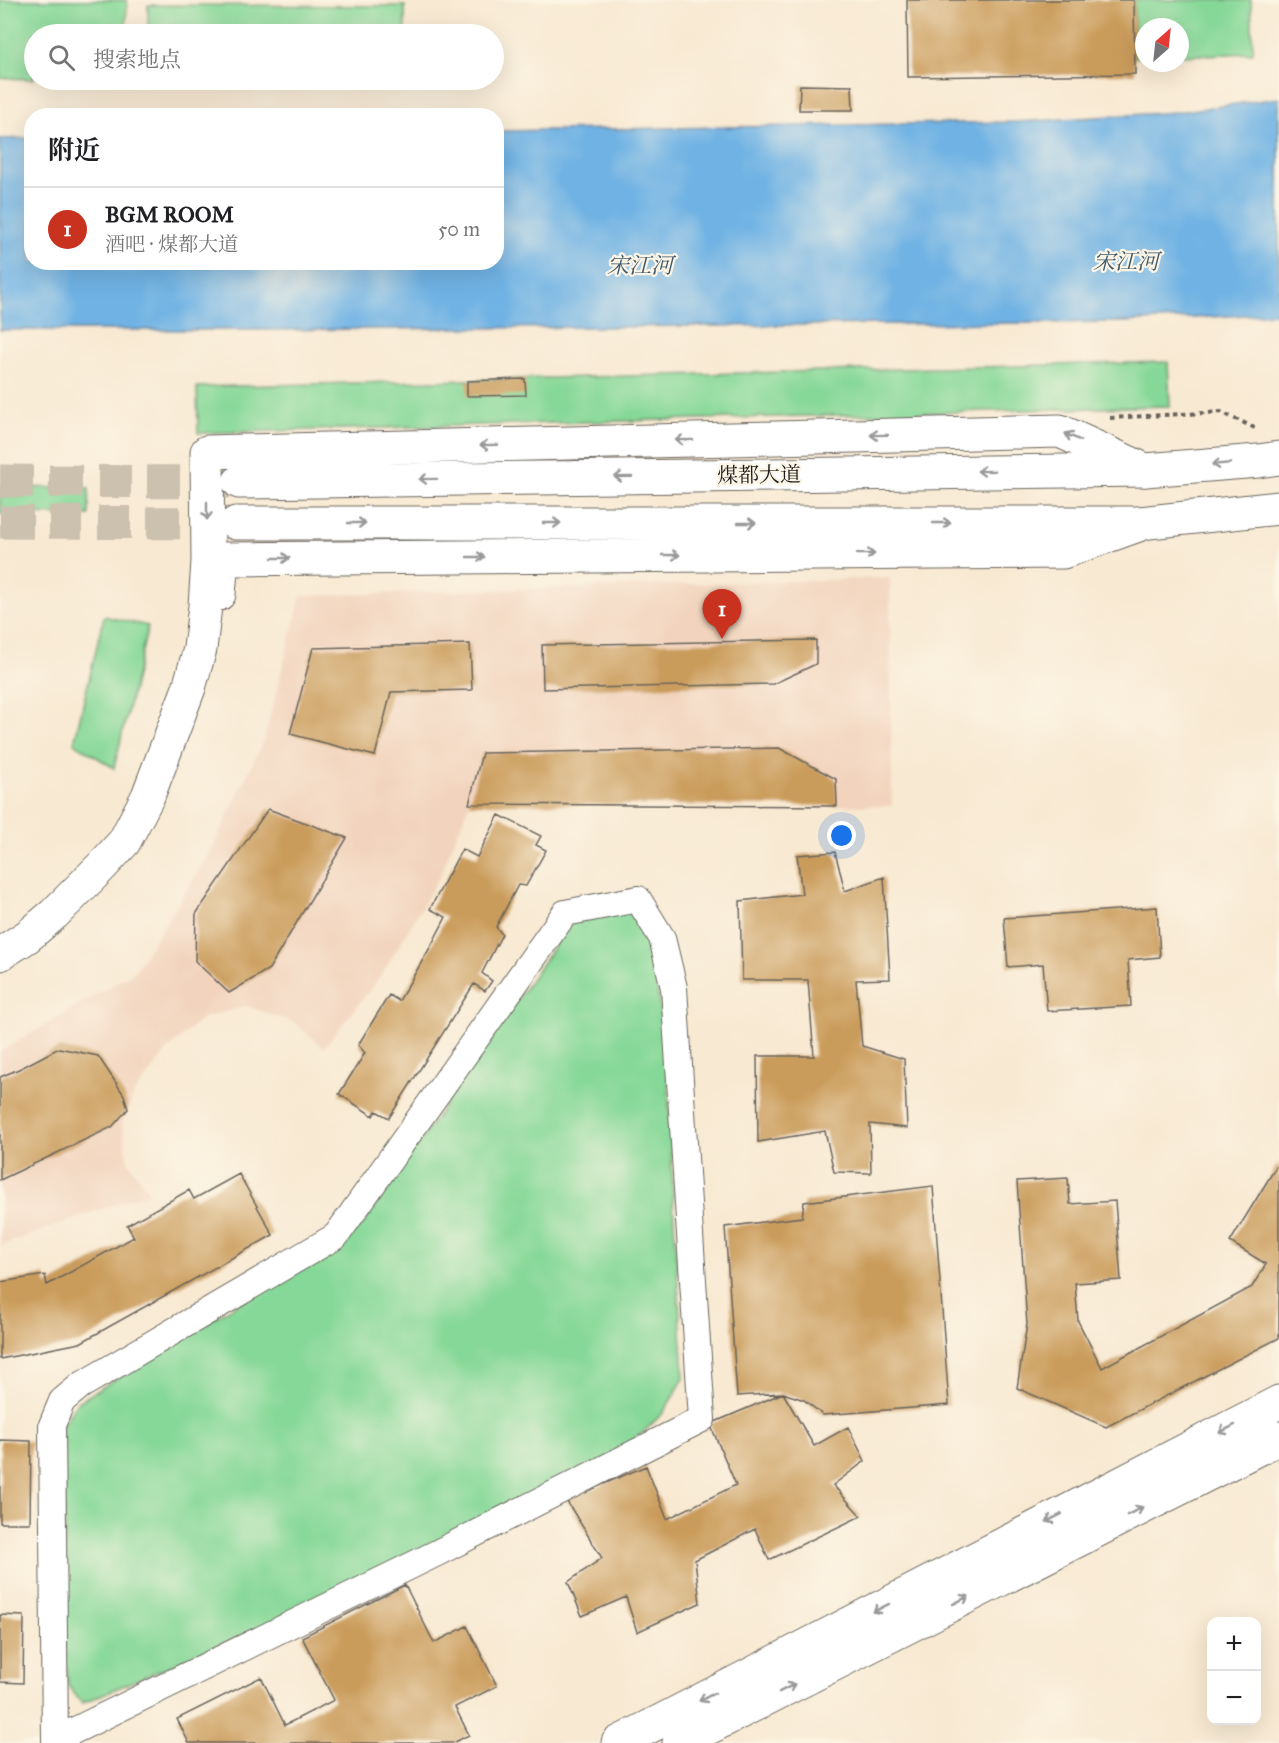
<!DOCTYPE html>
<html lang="zh">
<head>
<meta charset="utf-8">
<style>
	:root { --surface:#fff; --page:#f2f2f2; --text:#202124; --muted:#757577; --line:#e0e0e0; --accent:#c8321e }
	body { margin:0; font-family:"IM FELL Great Primer","Noto Serif SC",serif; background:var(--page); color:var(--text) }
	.controls { position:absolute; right:18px; bottom:18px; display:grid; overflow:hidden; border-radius:12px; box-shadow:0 6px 24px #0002 }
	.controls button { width:54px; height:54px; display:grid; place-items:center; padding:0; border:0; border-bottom:2px solid var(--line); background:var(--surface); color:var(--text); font:30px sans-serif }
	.compass { position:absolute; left:1135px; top:18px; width:54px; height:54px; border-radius:50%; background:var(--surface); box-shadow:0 6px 24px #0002; rotate:27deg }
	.you { position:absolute; left:842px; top:836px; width:21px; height:21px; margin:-15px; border:4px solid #fff; border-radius:50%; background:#1a73e8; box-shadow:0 0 0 9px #1a73e833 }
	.badge { display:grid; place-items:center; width:39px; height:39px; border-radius:50%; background:var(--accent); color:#fff; font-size:20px; font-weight:700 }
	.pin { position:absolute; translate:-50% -50px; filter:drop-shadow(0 2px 3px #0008) }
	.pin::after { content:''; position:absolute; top:32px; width:21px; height:18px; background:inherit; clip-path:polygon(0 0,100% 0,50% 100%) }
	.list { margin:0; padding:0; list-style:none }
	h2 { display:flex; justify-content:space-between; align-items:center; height:78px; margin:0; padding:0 24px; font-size:26px }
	h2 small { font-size:20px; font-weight:400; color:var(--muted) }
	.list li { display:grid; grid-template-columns:39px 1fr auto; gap:18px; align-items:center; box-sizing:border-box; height:84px; padding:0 24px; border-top:2px solid var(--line) }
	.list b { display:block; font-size:22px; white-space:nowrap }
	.list p { margin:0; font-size:20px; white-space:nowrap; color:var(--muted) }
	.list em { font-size:20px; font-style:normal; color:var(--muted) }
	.icon { flex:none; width:33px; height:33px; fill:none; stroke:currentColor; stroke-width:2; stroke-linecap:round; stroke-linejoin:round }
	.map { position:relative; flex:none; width:1279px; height:1743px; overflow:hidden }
	.search { position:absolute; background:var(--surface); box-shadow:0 6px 24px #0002; left:24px; top:24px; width:480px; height:66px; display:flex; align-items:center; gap:15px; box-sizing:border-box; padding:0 21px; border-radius:33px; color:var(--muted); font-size:22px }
	.panel { position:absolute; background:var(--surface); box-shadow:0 6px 24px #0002; left:24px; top:108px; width:480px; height:162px; border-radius:24px }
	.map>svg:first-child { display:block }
	.built { fill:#f2d4be }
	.green { fill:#86d898; stroke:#517a5a; stroke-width:1.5 }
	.water { fill:#6fb2e4; stroke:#466780; stroke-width:1.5 }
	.building { fill:#ca9c5b }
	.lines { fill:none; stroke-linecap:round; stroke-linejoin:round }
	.secondary-tunnel { stroke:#ccc0ae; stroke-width:33; stroke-dasharray:33 16; stroke-linecap:butt }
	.minor-casing { stroke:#69645c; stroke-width:28 }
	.tertiary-casing { stroke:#69645c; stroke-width:35 }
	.secondary-casing { stroke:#69645c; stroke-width:35 }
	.path { stroke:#69645c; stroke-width:4; stroke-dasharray:4.5 4.5; stroke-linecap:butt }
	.minor { stroke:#fff; stroke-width:26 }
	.tertiary { stroke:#fff; stroke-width:33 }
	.secondary { stroke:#fff; stroke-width:33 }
	.oneway { stroke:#999 }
	.labels { text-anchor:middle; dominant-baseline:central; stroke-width:4.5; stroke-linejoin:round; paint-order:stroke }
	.street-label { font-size:21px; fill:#1c1c1c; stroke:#fcf5e5 }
	.water-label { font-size:22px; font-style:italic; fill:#3d586c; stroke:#fcf5e5 }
</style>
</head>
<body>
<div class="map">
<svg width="1279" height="1743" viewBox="0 0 1279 1743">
	<rect width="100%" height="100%" fill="#fcf5e5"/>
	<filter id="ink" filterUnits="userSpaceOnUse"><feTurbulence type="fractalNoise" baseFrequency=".0167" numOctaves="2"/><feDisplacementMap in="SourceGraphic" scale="12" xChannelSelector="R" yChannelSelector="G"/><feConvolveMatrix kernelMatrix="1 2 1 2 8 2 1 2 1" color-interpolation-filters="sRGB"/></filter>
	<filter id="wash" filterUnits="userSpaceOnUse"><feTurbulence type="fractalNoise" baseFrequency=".008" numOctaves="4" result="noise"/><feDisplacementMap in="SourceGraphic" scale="24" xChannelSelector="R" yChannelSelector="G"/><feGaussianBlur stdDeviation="1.35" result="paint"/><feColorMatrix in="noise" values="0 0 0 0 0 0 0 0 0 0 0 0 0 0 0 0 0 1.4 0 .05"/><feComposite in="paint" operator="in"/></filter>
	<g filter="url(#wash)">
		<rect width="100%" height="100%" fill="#f8e9d2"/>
		<!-- built -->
		<path class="built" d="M890,578l2,228 -423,-2 -29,72 -58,98 -58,74 -29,-25 -49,-17 -43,12 -34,30 -34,44 -13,33 6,36 21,31 -149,54v-194l134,-80 75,-117 55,-116 37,-143z"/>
		<!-- green -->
		<path class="green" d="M0,0h127l-1,34h-92v45l-34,-1z
			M1134,0h117l2,53 -73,3v-29h-36v30h-9z
			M148,5l257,1v28h-257z
			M1168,362l2,44 -972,27 -1,-46z
			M0,487l89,1v27l-89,-1z
			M104,616l44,10 -34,142 -40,-25z
			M625,911l13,9 13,23 17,125 6,154 10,156 -21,35 -40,39 -358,174 -183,77 -14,-17 -3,-41 1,-70 -4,-150 16,-23 197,-121 88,-57 207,-301z"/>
		<!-- water -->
		<path class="water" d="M1279,98v215l-154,9 -856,8h-269v-191l31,-1 1,124h464l1,-131 518,-9 162,-10z"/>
		<g id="blocks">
			<!-- building -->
			<path class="building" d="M907,0h227l1,74 -227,3z
				M800,85l52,1 1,24h-54z
				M525,379l1,16 -59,1v-15z
				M816,640v24l-43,20 -230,5 -1,-44z
				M470,644l2,46 -81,2 -16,64 -85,-22 23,-86z
				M779,748l57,31 1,27 -368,-2 13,-51z
				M268,809l79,29 -78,131 -40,24 -34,-32 1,-47z
				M499,815l42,21 -5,9 10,5 -20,36 -8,-1 -22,42 6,7 -20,39 10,8 -7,10 -11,-7 -85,134 -13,-7 -3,5 -34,-22 26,-41 -7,-8 31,-50 10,6 32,-55 15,-29 -16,-8 32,-60 15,8z
				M835,852l10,39 39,-14 6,102 -34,1 6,66 42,13 3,69 -37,-4 1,49 -37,-1 -9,-41 -67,11 -1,-86h57l-6,-76h-66l-2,-79 62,-7 -5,-39z
				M1157,907l3,50 -32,3 3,46 -84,5 -4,-47 -35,3 -4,-49z
				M59,1048l39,8 26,39 4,14 -16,18 -112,53v-103l19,-8z
				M1279,1162v176l-173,89 -89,-39 10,-64 -10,-143 51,-3 2,26 45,-3 6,79 -46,3 3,38 24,47 150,-81 14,-23 -36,-22z
				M239,1174l34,61 -193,108 -80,16v-77l45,-7 2,10 87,-48 -7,-12 62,-35 5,9z
				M933,1186l16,219 -126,10 -19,-15 -21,-7 -46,3 -12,-169 77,-10 2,-15z
				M783,1393l31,53 34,-19 17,34 -32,24 28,31 -92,44 -14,-31 -60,31 5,43 -63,29 -11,-35 -44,19 -14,-34 34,-24 -36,-58 80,-34 21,53 69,-34 -26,-61z
				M0,1440l31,1 -1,82h-30z
				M405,1585l29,58 33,-17 30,60 -42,21 14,28 -16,8h-264l-12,-24 84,-42 24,48 49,-25 -32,-63z
				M0,1615l24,1 -1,67 -23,-1z"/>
		</g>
	</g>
	<g filter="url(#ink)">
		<use href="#blocks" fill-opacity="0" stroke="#69645c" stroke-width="1.5"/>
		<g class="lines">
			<!-- secondary-tunnel -->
			<path class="secondary-tunnel" d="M0,481l234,1
				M0,522l235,1"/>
			<!-- minor casing -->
			<g class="minor-casing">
				<path id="minor" d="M55,1740l380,-186 267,-135 -28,-431 -12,-50 -24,-39 -73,14 -229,323 -256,150 -18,15 -10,24 3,315 1,3"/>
			</g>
			<!-- tertiary casing -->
			<g class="tertiary-casing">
				<path id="tertiary" d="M219,594l3,-35 841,-7 78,-28
					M0,954l28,-18 26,-22 48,-48 22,-24 24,-46 41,-108 11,-39 5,-43 3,-45 -1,-109 853,-21 85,39
					M618,1743l661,-341
					M679,1743l600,-305"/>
			</g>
			<!-- secondary casing -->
			<g class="secondary-casing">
				<path id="secondary" d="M239,482l906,-12 113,-9 21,-3
					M236,523h904l139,-15"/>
			</g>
			<!-- path -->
			<path class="path" d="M1110,418l111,-6 36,17"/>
			<!-- minor -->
			<use href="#minor" class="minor"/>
			<!-- tertiary -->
			<use href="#tertiary" class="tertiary"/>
			<!-- secondary -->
			<use href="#secondary" class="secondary"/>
		</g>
		<!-- one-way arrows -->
		<defs><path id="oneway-shaft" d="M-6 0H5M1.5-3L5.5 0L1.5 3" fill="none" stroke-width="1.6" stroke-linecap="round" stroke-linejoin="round" transform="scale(1.5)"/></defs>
		<g class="oneway">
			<use href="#oneway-shaft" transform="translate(879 435) rotate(179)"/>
			<use href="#oneway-shaft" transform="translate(1073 437) rotate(-155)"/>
			<use href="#oneway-shaft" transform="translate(684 440) rotate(179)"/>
			<use href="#oneway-shaft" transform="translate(489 445) rotate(179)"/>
			<use href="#oneway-shaft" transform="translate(1221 464) rotate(175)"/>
			<use href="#oneway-shaft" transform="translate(986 471) rotate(179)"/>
			<use href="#oneway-shaft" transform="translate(623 477) rotate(179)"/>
			<use href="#oneway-shaft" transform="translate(428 479) rotate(179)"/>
			<use href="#oneway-shaft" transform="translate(207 511) rotate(90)"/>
			<use href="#oneway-shaft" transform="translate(357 523)"/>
			<use href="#oneway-shaft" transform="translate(552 523)"/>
			<use href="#oneway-shaft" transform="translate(747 523)"/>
			<use href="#oneway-shaft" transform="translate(942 523)"/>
			<use href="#oneway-shaft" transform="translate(866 554)"/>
			<use href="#oneway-shaft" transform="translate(671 555)"/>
			<use href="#oneway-shaft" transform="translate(476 557)"/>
			<use href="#oneway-shaft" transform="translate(281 558)"/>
			<use href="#oneway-shaft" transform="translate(1227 1429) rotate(153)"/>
			<use href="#oneway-shaft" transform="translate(1135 1511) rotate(-27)"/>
			<use href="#oneway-shaft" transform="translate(1054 1518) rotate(153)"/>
			<use href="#oneway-shaft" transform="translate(961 1600) rotate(-27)"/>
			<use href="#oneway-shaft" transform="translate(881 1608) rotate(153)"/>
			<use href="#oneway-shaft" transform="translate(787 1688) rotate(-27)"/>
			<use href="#oneway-shaft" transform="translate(707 1697) rotate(153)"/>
		</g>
	</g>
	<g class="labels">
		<!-- street labels -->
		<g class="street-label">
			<text transform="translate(759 475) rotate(-1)">煤都大道</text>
		</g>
		<!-- water labels -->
		<g class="water-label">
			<text x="1126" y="261">宋江河</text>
			<text x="640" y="265">宋江河</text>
		</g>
	</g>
</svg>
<div class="controls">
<button>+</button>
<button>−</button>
</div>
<svg class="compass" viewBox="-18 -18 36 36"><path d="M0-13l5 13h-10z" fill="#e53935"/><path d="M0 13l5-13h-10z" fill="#757577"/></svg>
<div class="you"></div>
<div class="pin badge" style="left:722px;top:639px">1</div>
<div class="search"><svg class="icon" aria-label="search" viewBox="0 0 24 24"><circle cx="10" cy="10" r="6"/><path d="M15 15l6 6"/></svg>搜索地点</div>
<section class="panel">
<h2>附近<small></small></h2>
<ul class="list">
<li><span class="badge">1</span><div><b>BGM ROOM</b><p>酒吧 · 煤都大道</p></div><em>50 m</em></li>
</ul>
</section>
</div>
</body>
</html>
